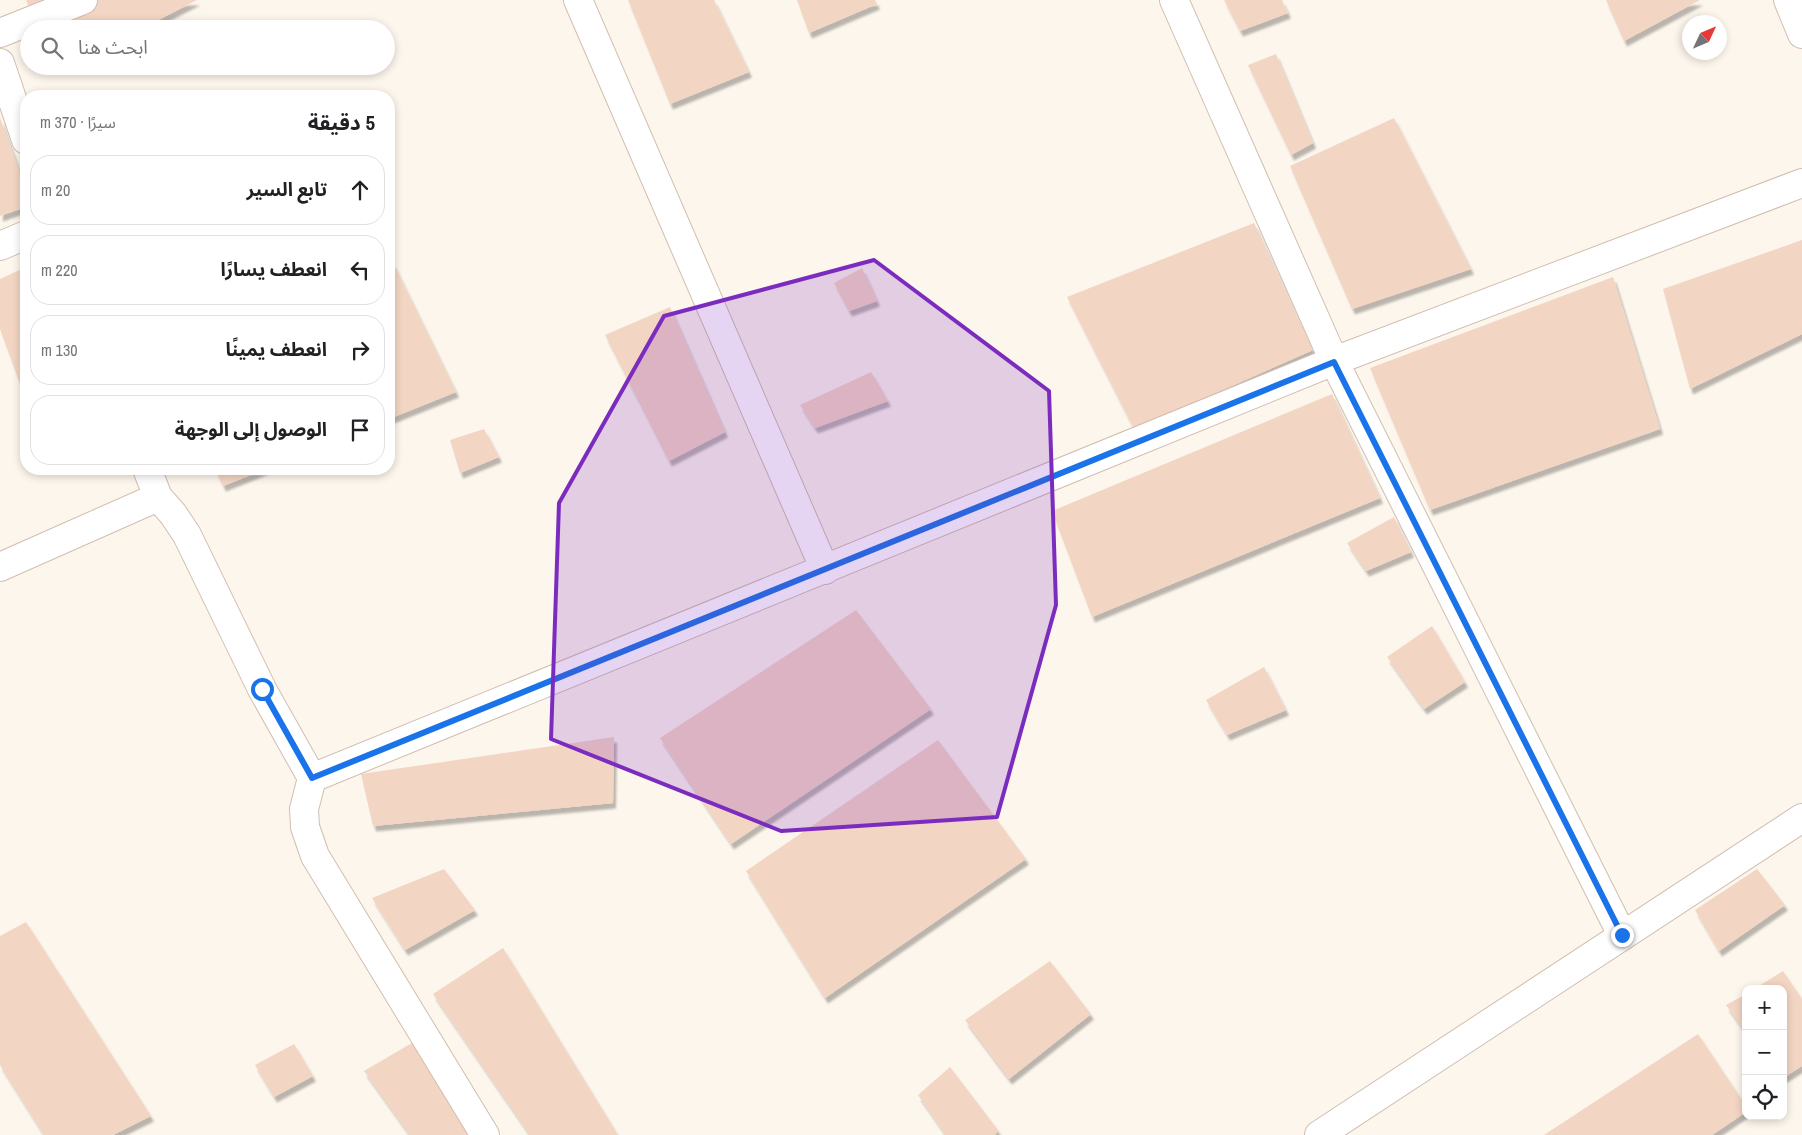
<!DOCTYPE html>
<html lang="ar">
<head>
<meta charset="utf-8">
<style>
	:root { --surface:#fff; --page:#f6f6f6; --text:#202124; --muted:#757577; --line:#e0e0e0 }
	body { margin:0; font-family:"Archivo Narrow","Noto Sans Arabic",sans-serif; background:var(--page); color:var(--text); direction:rtl }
	.controls { position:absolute; right:15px; bottom:15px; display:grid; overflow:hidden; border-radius:10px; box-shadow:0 2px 8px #0003 }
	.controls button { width:45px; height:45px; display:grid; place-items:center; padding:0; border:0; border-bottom:1px solid var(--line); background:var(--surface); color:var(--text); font:25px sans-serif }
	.compass { position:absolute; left:1682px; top:15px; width:45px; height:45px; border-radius:50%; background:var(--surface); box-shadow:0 2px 8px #0003; rotate:46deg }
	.stop { position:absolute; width:15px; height:15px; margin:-11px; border:4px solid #1a73e8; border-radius:50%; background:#fff }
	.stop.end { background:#1a73e8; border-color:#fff; box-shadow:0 1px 5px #0008 }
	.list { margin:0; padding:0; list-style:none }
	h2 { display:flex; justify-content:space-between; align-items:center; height:65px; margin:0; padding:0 20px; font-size:21px }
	h2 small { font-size:16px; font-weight:400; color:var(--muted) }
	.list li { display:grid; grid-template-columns:32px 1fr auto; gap:15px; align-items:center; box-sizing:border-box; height:70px; margin:0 10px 10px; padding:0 10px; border:1px solid var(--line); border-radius:20px }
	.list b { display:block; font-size:19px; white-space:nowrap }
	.list em { font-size:16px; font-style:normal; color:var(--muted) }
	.icon { flex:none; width:28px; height:28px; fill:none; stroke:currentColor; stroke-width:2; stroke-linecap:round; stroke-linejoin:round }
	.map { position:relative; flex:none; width:1802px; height:1135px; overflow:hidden; direction:ltr }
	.search { position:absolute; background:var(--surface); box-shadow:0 2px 8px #0003; left:20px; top:20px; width:375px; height:55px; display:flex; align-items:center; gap:12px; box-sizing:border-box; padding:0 18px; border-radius:28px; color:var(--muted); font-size:19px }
	.panel { position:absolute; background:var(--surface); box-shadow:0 2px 8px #0003; left:20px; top:90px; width:375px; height:385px; border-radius:20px; direction:rtl }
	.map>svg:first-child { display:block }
	.building { fill:#f3d5c3; filter:url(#shadow) }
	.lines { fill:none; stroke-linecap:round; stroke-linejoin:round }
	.minor-casing { stroke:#d1beb0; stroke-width:30 }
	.minor { stroke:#fff; stroke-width:28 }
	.route { stroke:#1a73e8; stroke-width:6 }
	.marked { fill:#7b2cbf; fill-opacity:0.2; stroke:#7b2cbf; stroke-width:4; stroke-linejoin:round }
</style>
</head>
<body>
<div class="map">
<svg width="1802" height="1135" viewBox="0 0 1802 1135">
	<defs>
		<filter id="shadow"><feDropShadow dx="3" dy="5.5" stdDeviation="1" flood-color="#0004"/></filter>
	</defs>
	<rect width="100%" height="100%" fill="#fdf6ec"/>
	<!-- building -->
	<path class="building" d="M26,0h171l-56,29h-103z
		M628,0h86l35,72 -79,32z
		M797,0h78l2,4 -68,29z
		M1224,0h58l6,13 -48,18z
		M1606,0h94l-76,41z
		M1276,54l37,89 -22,12 -43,-90z
		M0,118l26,71v18l-26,9z
		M1394,118l77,151 -119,40 -62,-143z
		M1254,223l59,127 -179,79 -67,-132z
		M1802,240v94l-112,55 -27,-100z
		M393,263l63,129 -67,27v-154z
		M26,267v112l-7,2 -19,-52v-50z
		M862,268l15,33 -28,10 -15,-28z
		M1613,277l47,152 -230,81 -60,-142z
		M670,307l55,125 -56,29 -64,-126z
		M871,372l17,29 -73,27 -15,-23z
		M1332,394l48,104 -288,119 -40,-106z
		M484,429l15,28 -39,16 -10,-33z
		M215,469h51l-43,17z
		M1394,517l17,35 -45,19 -19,-28z
		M856,610l75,99 -200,135 -71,-106z
		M1432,626l33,56 -41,27 -37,-52z
		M1264,667l22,43 -59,25 -21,-35z
		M614,737l-1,66 -240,23 -12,-52z
		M938,740l88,119 -201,139 -79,-127z
		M444,869l31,41 -70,40 -33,-52z
		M1757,869l28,36 -66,46 -24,-41z
		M26,922l125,194 -38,19h-69l-44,-70v-129z
		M503,948l115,187h-88l-97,-141z
		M1050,961l41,53 -82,65 -44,-59z
		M1783,971l19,28v67l-19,12v-89h-29z
		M1746,994v39l-20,-28z
		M1698,1034l48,72v6l-34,23h-168z
		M417,1040l55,95h-62l-46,-64z
		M294,1044l19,32 -39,21 -19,-32z
		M950,1067l48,63 -3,5h-49l-28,-40z"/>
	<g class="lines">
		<!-- minor casing -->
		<g class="minor-casing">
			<path id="minor" d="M578,0l247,570
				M1174,0l160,361 288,574
				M1788,0l14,34
				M0,33l83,-33
				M0,63l26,77
				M0,246l26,-11
				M147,469l11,28 15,17 14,21 75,154 50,89 -8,31 1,18 10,29 170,279
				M0,567l158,-70
				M312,778l1022,-417 468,-178
				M1319,1135l483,-317"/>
		</g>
		<!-- minor -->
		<use href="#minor" class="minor"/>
	</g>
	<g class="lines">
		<!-- route -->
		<path class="route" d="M262,689l50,89 1022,-416 288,573"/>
	</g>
	<!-- marked area -->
	<path class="marked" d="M874,260l175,131 7,214 -59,212 -216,14 -230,-92 8,-236 105,-187z"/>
</svg>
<div class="controls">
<button>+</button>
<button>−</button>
<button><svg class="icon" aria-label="locate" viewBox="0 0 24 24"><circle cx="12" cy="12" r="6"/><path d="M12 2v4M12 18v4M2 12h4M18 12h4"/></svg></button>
</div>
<svg class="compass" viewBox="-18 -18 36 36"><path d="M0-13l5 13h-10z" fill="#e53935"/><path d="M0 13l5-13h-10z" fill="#757577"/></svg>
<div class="stop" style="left:262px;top:689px"></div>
<div class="stop end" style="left:1622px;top:935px"></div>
<div class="search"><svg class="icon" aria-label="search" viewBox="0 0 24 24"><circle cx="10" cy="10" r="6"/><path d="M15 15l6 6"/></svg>ابحث هنا</div>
<section class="panel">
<h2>5 دقيقة<small>سيرًا · 370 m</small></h2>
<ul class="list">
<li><svg class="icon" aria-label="ahead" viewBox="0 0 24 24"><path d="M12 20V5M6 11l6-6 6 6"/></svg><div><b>تابع السير</b></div><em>20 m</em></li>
<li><svg class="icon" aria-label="left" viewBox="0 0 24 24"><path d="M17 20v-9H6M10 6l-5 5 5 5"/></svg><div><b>انعطف يسارًا</b></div><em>220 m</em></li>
<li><svg class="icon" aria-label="right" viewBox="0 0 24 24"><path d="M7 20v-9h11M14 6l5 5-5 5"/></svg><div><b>انعطف يمينًا</b></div><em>130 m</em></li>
<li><svg class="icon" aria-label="arrive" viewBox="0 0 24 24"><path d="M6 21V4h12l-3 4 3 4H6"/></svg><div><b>الوصول إلى الوجهة</b></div></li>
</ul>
</section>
</div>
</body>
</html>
